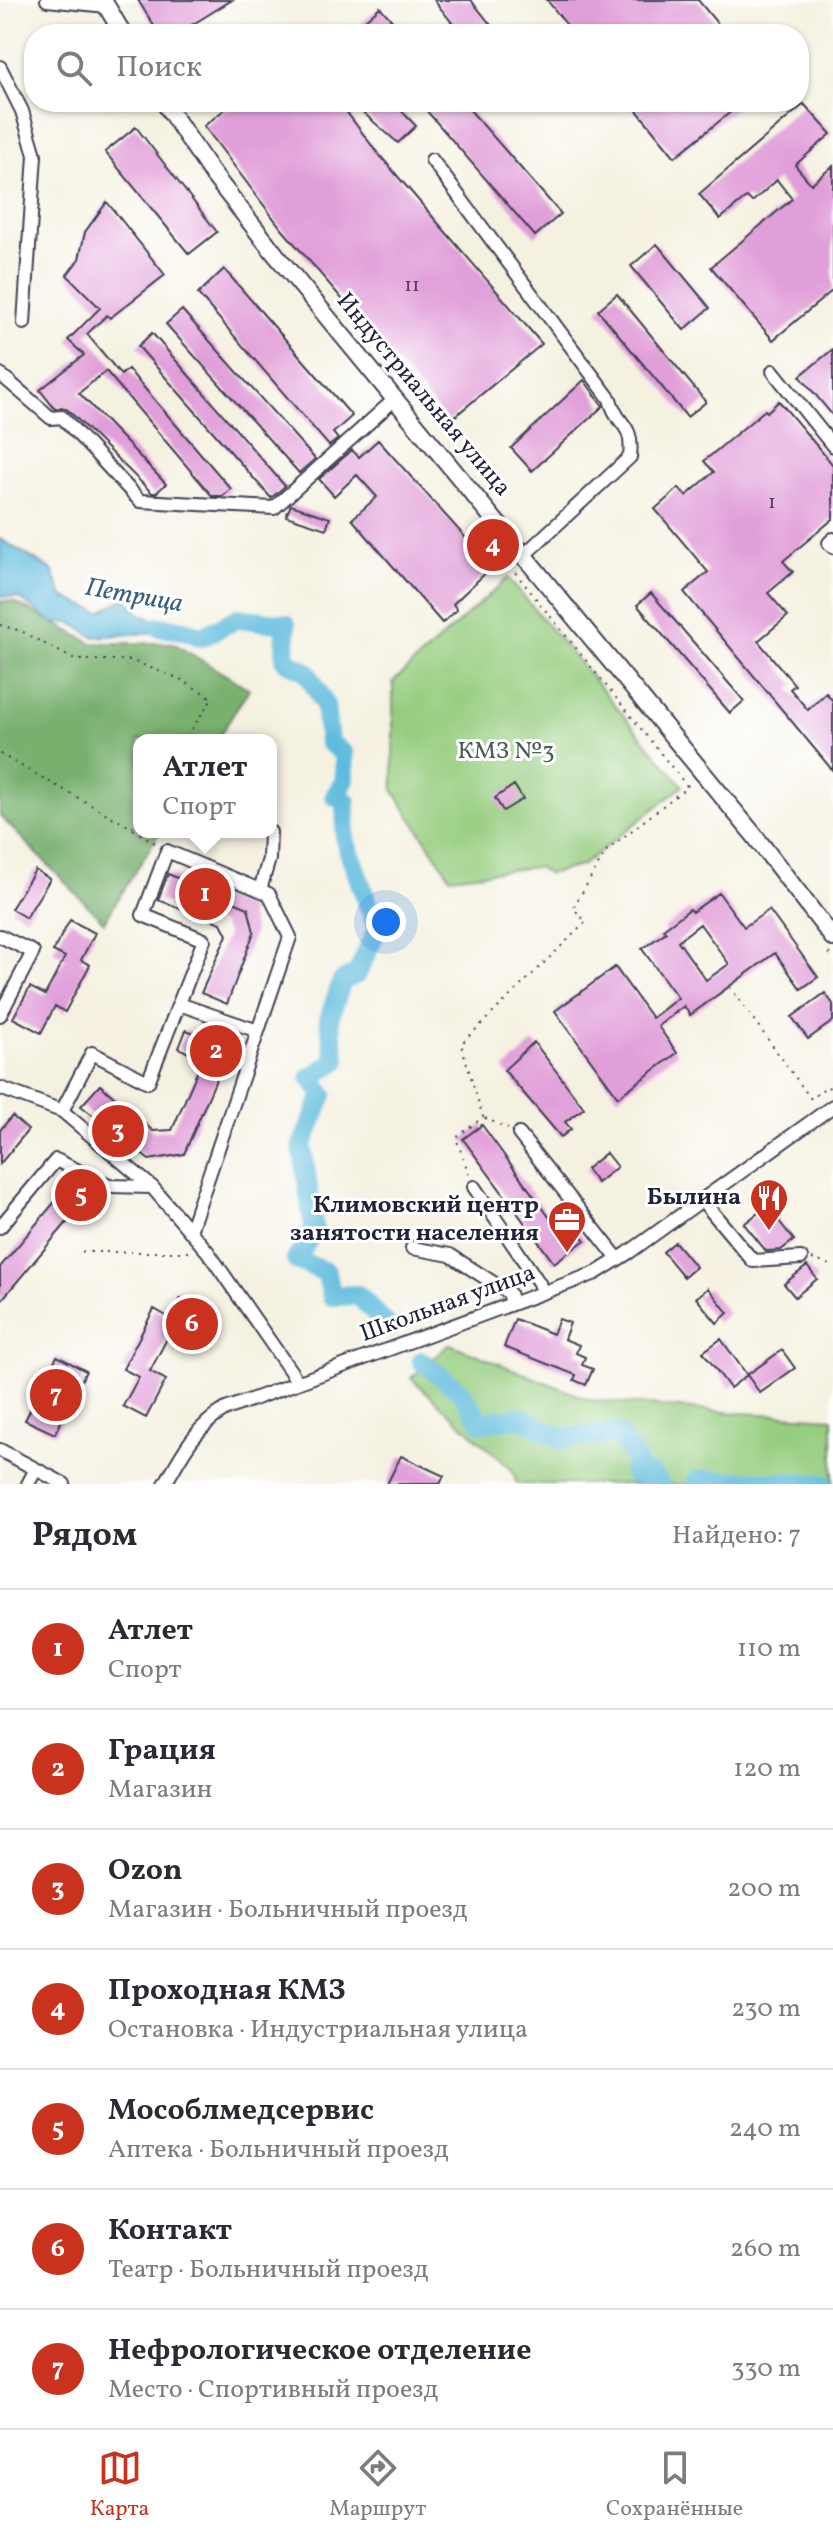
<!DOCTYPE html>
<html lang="ru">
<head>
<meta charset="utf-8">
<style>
	:root { --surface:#fff; --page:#f7f7f7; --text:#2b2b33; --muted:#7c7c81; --line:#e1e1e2; --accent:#c8321e }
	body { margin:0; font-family:Vollkorn,serif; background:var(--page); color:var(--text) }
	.you { position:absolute; left:386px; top:922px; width:28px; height:28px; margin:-20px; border:6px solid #fff; border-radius:50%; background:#1a73e8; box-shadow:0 0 0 12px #1a73e833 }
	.badge { display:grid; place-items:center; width:52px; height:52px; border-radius:50%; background:var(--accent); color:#fff; font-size:26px; font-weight:700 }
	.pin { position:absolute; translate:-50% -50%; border:4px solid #fff; box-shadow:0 2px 8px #0006 }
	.popup { position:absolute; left:133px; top:734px; width:144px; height:104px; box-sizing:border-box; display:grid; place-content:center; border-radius:16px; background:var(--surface); filter:drop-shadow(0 2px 6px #0005); font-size:26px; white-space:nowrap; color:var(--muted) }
	.popup b { font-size:30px; color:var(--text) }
	.popup::after { content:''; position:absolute; left:50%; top:100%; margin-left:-16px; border:16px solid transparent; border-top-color:var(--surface) }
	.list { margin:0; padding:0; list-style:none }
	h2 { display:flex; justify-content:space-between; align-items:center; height:104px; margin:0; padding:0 32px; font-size:34px }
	h2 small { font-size:26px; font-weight:400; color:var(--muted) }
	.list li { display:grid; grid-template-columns:52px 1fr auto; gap:24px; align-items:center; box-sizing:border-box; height:120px; padding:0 32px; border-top:2px solid var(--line) }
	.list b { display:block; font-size:30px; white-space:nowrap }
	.list p { margin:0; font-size:26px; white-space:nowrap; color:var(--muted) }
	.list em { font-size:26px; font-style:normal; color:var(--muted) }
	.icon { flex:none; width:44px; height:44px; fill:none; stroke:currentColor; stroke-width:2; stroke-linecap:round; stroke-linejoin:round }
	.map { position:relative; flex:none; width:833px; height:1484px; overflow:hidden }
	.search { position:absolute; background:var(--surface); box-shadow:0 2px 6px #0004; left:24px; right:24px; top:24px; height:88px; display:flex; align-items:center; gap:20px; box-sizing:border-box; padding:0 28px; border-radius:32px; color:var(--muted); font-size:30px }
	.sheet { height:944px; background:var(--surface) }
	nav { display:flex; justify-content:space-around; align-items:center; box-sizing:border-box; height:112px; border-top:2px solid var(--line); background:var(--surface); font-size:22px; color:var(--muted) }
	nav a { display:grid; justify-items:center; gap:4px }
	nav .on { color:var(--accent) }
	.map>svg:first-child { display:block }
	.green { fill:#96cd7f; stroke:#5c785d; stroke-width:2 }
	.forest { fill:#78b06e; stroke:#4d6954; stroke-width:2 }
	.water { fill:#5fbbdd; stroke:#406e8c; stroke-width:2 }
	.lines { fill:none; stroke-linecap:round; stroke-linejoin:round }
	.river { stroke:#5fbbdd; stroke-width:20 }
	.building { fill:#e19fd9; fill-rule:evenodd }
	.minor-casing { stroke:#424154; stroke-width:16 }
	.major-casing { stroke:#424154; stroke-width:20 }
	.path { stroke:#424154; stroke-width:2; stroke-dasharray:2 6; stroke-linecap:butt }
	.minor { stroke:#fff; stroke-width:12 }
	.major { stroke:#fff; stroke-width:16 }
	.labels { text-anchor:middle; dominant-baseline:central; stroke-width:6; stroke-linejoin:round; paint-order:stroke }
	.number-label { font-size:20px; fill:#524162 }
	.street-label { font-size:24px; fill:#22223b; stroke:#fff }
	.park-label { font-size:24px; fill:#4b5e53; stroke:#fff }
	.poi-label { font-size:24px; font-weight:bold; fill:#22223b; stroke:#fff; text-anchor:end }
	.water-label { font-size:26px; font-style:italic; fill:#3a5f7c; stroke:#fff }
</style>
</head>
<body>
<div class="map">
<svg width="833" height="1484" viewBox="0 0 833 1484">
	<rect width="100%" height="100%" fill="#fff"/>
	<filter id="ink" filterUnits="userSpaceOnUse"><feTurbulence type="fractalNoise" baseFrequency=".0125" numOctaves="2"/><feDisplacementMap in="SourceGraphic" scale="16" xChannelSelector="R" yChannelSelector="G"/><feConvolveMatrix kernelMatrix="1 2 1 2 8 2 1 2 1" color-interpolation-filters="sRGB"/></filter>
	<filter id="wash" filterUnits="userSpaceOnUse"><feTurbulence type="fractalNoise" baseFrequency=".006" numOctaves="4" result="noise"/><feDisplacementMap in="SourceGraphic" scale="32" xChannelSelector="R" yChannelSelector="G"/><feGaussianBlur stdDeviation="1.8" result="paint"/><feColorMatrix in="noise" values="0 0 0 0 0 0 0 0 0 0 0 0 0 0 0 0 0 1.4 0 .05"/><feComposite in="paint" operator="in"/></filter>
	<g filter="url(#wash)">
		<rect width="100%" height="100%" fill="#f5f1e1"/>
		<!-- green -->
		<path class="green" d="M508,578l175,208 -102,80 -33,8 -11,-7 -87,10 -57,-87v-108z
			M450,1344l140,56 135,12 108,6v66h-316l-5,-14 -101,-92z"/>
		<!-- forest -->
		<path class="forest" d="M0,601l14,1 78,41h81l76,46 -32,51h-78v92h21l-56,90 -104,-106z"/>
		<!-- water -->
		<path class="water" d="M0,539l52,31 11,27 37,15 25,-14 16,17 43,15 -90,7 -22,-14h-19l-34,-25 -19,-2z"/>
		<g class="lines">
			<!-- river -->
			<path class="river" d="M159,627l25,3 18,7 36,-19 48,6 -1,36 22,12 18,33 4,37 15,12 1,26 -10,16 11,6 -1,38 32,89 -20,45 -15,7 -13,38 7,42 -25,16 12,18 -21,51 12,83 -18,31 30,12 6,24 26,-1 31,32
				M422,1361l39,31 21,31 39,-6 39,21 58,-4 19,27 -4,12 20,3 7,8
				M695,1484l3,-4 125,4"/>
		</g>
		<g id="blocks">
			<!-- building -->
			<path class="building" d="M138,0h94l-55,34h-18z
				M434,0h37l27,34h-37z
				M547,0h151l28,34h-152z
				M380,7l24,27h-45l-4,-5z
				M234,102h105l37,49 166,193 -94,78 -167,-194 -77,-102z
				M351,102h42l23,24 -18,17z
				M419,102h44l98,112 -26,22z
				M630,102h113l-68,55z
				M804,104l27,30 -36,31 16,19 22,-18v124l-60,50 -62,-73 81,-68 -15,-19 -25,22 -5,-5 -27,22 -21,-25z
				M136,127l81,105 -28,22 -84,-102z
				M107,202l58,73 -55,43 -3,-3 -20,19 34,41 7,-6 103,120 -8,7h-11l-106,-125 -27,22 87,91 -10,9h-4l-84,-83 -6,-3 -7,2 -15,-19 44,-35 -16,-15 32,-32 -33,-33 12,-16 6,-27z
				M657,244l53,64 -26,22 -53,-64z
				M224,269l128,147 -19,17 5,6 -9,7 -131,-152z
				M617,294l89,108 -19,15 -89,-107z
				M182,310l133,149 -16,14 -133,-149z
				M152,333l133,153 -14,12 -133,-152z
				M833,349v67l-33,-40z
				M584,380l19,26 -71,65 -21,-23z
				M779,401l54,64v54l-50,42 10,11 -25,21 20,23 -30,25 37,44 -5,4 18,21 18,-17 7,8v70l-149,-179 24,-20 -53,-63 24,-21 7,8 28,-24 -10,-11 61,-51 2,2z
				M378,440l114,127 -39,37 4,6 -15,13 -90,-104 25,-22 -20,-22 -23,21 -15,-17 33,-29 7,7z
				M291,505l39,13 -4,11 -40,-13z
				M651,593l93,108 -14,12 -93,-108z
				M514,785l9,14 -20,12 -8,-13z
				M35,870l15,9 -24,39 -15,-9z
				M168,874l80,34 6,24 -27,72 -26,-11 26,-58 -6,-12 -63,-23z
				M719,893l25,34 25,-17 49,67 -17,12 -26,-36 -85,62 -6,-9 -26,20 19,27 -59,44 -63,-86 60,-44 37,51 26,-20 -36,-49 24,-17 -3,-3 11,-8 16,-12 2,3zM700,924l29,40 -23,16 -28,-39z
				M70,920l25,13 -14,27 9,5 -25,47 -10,-6 -14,27 -28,-15 17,-31 15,8 20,-38 -12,-6z
				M825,993l8,11v17l-25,18 -16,-22z
				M186,1030l31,11 7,20 -40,93 -35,6 -68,-54 19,-21 53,46 19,-1 26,-60 -6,-15 -13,-7z
				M534,1042l50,66 -19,14 6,7 -10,8 -57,-67z
				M12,1116l16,14 -28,34v-34z
				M482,1125l76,104 12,-9 15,20 -31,23 -91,-124z
				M606,1153l11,14 -20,16 -11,-14z
				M74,1179l21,10 -95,113v-35z
				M767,1206l27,34 -13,10 -15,1 -22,-27z
				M675,1242l21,25 -12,10 -21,-25z
				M807,1266l10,13 -22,18 -11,-13z
				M708,1288l20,25 -11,10 -21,-25z
				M181,1298l33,17 -17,32 -27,-14 -20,38 16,9 -20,38 -23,-12 16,-29 -16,-8 31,-60 16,9z
				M515,1319l38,15 6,-15 11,4 -6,16 15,6 -3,8 9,4 -3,8 11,4 -7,16 -12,-5 2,-5 -72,-28z
				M721,1339l26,36 -17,13 -27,-36z
				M782,1350l13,18 -35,25 -13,-18z
				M57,1356l29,15 -31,63 -30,-14z
				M401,1456l43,20 -4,8h-53z"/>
		</g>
	</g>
	<g filter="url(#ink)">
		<use href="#blocks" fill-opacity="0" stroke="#424154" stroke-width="2"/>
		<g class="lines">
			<!-- minor casing -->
			<g class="minor-casing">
				<path id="minor" d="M47,0l60,6
					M0,67l22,44 13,44 -11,168
					M432,160l178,239c7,29 24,22 20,58l-106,98
					M773,371l60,75
					M0,374l51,44 11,-1 78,84 134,7 121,-109
					M833,539l-4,4 4,4
					M260,890l9,-31 1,-27
					M0,936l33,16 -33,63
					M179,1004l79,27
					M0,1088l62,23 90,76 56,65 90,130
					M62,1111l30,-58 56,29 56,-142 -61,-25 24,-64 102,43 21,43 -100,294
					M519,1134l99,125
					M474,1187l65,96 3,9
					M702,1200l51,61 48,-3
					M0,1227l56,-67 53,26 43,1
					M412,1248l38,7 59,38 3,10
					M0,1450l64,34
					M28,1484l8,-15
					M165,1484c17,-30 30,-57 61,-75l370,-136 32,-20 205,-147"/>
			</g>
			<!-- major casing -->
			<g class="major-casing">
				<path id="major" d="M103,0l20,34
					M164,102l47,70 65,83 478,580 79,103"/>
			</g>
			<!-- path -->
			<path class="path" d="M487,534l6,11 194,241
				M0,625l21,6 54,29h55l50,19 32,19 -27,42
				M0,754l132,74 7,-11
				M133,829l25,16
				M829,953l4,5
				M730,987l81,112 16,-13 6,5
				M485,1118l23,11
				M469,1174l-13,-36 27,-21 -22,-73 125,-122 -13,-14 34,-58 80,-63 3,-8
				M82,1252h111
				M812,1259l21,7"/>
			<!-- minor -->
			<use href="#minor" class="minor"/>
			<!-- major -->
			<use href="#major" class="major"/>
		</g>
	</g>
	<!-- icons -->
	<defs>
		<g id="restaurant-pin" transform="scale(2)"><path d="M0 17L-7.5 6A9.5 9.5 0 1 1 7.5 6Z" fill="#c8321e" stroke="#fff"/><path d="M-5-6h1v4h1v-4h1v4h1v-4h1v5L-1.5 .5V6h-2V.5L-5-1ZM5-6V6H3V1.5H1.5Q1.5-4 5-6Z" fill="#fff"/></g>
		<g id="office-pin" transform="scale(2)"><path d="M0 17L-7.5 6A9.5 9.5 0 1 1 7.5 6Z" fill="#c8321e" stroke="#fff"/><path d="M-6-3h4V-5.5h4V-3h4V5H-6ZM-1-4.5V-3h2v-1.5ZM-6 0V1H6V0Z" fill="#fff"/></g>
	</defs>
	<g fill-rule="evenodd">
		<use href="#restaurant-pin" x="769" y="1198"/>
		<use href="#office-pin" x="567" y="1220"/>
	</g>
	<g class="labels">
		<!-- number labels -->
		<g class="number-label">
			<text x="412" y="286">11</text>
			<text x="772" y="503">1</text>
		</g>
		<!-- street labels -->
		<g class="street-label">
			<text transform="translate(423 395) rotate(50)">Индустриальная улица</text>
			<text transform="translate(448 1304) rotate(-20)">Школьная улица</text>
		</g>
		<!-- park labels -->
		<g class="park-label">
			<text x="506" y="752">КМЗ №3</text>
		</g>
		<!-- poi labels -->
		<g class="poi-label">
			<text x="741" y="1198">Былина</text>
			<text x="539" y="1206">Климовский центр<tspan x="539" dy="28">занятости населения</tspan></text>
		</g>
		<!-- water labels -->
		<g class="water-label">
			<text transform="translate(134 596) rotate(10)">Петрица</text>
		</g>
	</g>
</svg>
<div class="you"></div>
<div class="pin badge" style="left:205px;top:894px">1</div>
<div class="popup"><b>Атлет</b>Спорт</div>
<div class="pin badge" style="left:216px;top:1051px">2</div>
<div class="pin badge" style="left:118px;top:1131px">3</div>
<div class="pin badge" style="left:493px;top:545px">4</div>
<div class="pin badge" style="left:81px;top:1195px">5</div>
<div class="pin badge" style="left:192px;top:1324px">6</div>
<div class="pin badge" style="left:56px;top:1395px">7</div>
<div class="search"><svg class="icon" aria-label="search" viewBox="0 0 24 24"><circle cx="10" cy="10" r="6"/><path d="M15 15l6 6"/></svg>Поиск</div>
</div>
<section class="sheet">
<h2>Рядом<small>Найдено: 7</small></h2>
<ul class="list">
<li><span class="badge">1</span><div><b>Атлет</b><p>Спорт</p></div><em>110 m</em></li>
<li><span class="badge">2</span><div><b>Грация</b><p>Магазин</p></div><em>120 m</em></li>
<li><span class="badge">3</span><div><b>Ozon</b><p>Магазин · Больничный проезд</p></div><em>200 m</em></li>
<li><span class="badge">4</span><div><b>Проходная КМЗ</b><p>Остановка · Индустриальная улица</p></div><em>230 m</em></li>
<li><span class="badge">5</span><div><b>Мособлмедсервис</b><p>Аптека · Больничный проезд</p></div><em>240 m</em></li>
<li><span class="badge">6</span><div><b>Контакт</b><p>Театр · Больничный проезд</p></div><em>260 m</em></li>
<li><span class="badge">7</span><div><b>Нефрологическое отделение</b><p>Место · Спортивный проезд</p></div><em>330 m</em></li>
</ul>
</section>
<nav>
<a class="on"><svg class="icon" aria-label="map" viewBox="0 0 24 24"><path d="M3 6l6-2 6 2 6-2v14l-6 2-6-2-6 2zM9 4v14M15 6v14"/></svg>Карта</a>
<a><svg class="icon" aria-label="directions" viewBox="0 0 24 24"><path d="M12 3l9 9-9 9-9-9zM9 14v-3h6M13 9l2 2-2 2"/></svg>Маршрут</a>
<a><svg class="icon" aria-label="saved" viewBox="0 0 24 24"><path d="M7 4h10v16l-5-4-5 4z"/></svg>Сохранённые</a>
</nav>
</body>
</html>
